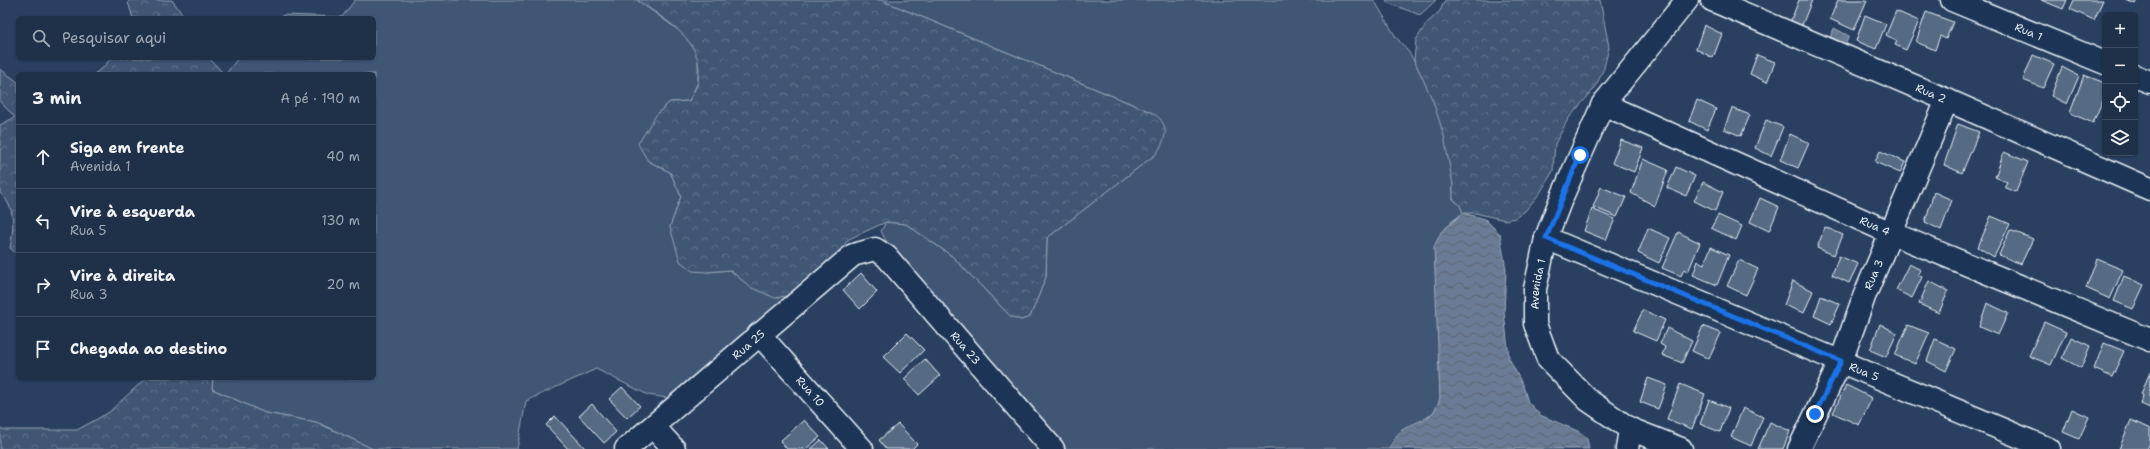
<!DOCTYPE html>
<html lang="pt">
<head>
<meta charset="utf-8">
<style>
	:root { --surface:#1f3049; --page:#2c3c53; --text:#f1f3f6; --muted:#a1a9b4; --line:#3c4b61 }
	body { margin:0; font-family:"Shantell Sans",sans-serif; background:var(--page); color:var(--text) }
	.controls { position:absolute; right:12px; top:12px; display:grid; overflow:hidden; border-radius:6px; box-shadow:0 1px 3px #0004 }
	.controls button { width:36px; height:36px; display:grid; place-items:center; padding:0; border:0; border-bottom:1px solid var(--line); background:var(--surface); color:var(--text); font:20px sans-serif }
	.stop { position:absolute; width:12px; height:12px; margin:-9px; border:3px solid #1a73e8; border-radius:50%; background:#fff }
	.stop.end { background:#1a73e8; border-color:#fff; box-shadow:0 1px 4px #0008 }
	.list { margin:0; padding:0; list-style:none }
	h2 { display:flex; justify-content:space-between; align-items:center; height:52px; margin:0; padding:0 16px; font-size:17px }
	h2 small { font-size:13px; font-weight:400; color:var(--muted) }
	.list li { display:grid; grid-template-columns:26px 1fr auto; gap:12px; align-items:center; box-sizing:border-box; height:64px; padding:0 16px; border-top:1px solid var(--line) }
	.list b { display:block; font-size:15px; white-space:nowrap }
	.list p { margin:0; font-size:13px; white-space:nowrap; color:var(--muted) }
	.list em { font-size:13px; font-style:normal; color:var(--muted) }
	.icon { flex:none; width:22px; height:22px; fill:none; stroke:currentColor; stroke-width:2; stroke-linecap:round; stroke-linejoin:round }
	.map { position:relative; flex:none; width:2150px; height:449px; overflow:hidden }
	.search { position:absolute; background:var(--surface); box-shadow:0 1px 3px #0004; left:16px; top:16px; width:360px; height:44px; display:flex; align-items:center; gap:10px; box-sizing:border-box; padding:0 14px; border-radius:6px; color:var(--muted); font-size:15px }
	.panel { position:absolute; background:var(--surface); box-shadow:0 1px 3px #0004; left:16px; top:72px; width:360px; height:308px; border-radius:6px }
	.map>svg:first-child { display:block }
	.green { fill:#415774; stroke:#94a4b6 }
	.forest { fill:url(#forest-crowns); stroke:#94a4b6 }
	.water { fill:url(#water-waves); stroke:#9dabbd }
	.building { fill:#556a83; stroke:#e8f1f8 }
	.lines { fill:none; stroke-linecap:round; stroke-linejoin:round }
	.minor-casing { stroke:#e8f1f8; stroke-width:25 }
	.minor { stroke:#1d3557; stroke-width:22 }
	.route { stroke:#1a73e8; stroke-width:5 }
	.labels { text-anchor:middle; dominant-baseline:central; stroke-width:3; stroke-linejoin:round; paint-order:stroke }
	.street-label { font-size:11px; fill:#e8f1f8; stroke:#1d3557 }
</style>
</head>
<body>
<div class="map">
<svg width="2150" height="449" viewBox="0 0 2150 449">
	<defs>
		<pattern id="forest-crowns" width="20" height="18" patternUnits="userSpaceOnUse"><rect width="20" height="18" fill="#415774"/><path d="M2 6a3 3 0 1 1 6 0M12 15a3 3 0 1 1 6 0" fill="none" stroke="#5c7089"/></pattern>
		<pattern id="water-waves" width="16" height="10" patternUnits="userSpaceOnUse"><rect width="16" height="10" fill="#6b7c95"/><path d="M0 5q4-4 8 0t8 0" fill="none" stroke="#5a6573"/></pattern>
	</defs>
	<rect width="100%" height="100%" fill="#294061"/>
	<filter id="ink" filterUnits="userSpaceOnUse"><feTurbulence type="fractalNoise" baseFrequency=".025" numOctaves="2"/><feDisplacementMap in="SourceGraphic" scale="8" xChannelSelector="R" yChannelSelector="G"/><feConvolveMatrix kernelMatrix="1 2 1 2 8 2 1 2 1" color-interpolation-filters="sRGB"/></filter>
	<g filter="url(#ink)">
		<!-- green -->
		<path class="green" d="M355,0h282l48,35 13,20v27l-9,19 -19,1 -14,13 -8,46 22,11 11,24 -11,31 37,45 23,-2 20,17 46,7 -122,105 -26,-4 -52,-26 -70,32 -9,48h-144l-57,-27 -51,-9 -53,-24 1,-11h161v-304h-148l12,-16h136v-40h-95l4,-3 59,2z
			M881,0h493c7,12 15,25 22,37 6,8 14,15 18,24 23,41 40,91 39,138l7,6 3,8 -12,9 -12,144 1,32 -3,10 -13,13 -23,10 -12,18h-323l-179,-206 -6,-12 5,-9 20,2 46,32 58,60 11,4 9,-3 16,-40 1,-39 109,-84 -5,-42z
			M1386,0h50l-16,15 -32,-12z"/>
		<!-- forest -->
		<path class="forest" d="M130,0h42l13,18h-52l-5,-16z
			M637,0h244l270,112c19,11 17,25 5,42l-109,84 -1,39 -16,40 -9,3 -11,-4 -58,-60 -46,-32 -20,-2 -37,17 -25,30 -28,25 -21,4 -25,-11 -20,-17 -23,2 -15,-1 -12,-10 -10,-34 11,-31 -11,-24 -22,-11 -10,-17 18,-29 14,-13 19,-1c3,-6 8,-14 9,-20 8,-41 -33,-61 -61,-81z
			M1445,0h155l9,47 -5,21 -9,20 -27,31 -13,25 -2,27 -13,22 -15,18 -10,7 -10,2 -30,-7h-12l-3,-8 -7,-6v-14l-9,-49 -11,-35 -19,-41 2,-20 10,-16 14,-13z
			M111,58h98l15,16h-130l10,-7z
			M0,69l18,13v173l-8,-7c4,-20 6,-41 -10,-55v-68l15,-8 -15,-15z
			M146,378h67l-1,11 53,24 51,9 57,27h-373v-21l5,2h72l31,-17z"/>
		<!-- water -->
		<path class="water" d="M1834,28l15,8 -4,9 -15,-7z
			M1463,213l22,6 15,15 6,36 -2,42 5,46 14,28 5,16 12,13 40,17 7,6 2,11h-200c3,-6 7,-14 12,-18 17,-13 32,-8 39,-33l-6,-151 7,-15z"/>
		<!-- building -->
		<path class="building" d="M1799,0h13l-12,30 -11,-5z
			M1838,0h29l-13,30 -24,-11z
			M2041,0h26l-4,9z
			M2074,0h29l-9,20 -24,-11z
			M2126,0h11l-2,4z
			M1896,11l23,10 -13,29 -11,-5 2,-4 -11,-6z
			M1926,12l27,10 -7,17 -6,-3 -5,14 -19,-8z
			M1865,15l21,9 -10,25 -20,-8z
			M1704,25l18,9 -9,24 -17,-9z
			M1757,55l18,7 -8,20 -17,-8z
			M2033,55l21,9 -11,24 -20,-8z
			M2062,67l17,9 -12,28 -16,-8z
			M2084,75l21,8v12l-12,28 -23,-10z
			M1697,100l19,9 -9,21 -18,-9z
			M1732,108l18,7 -9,21 -17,-7z
			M1766,120l17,7 -12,29 -16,-8z
			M1958,124l21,8 -17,41 -18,-8z
			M1790,134l19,9 -11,25 -18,-8z
			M1621,140l22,8 -9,24 -22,-9z
			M1880,151l25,11 -5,11 -25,-11z
			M2004,152l24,10 -12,30 -12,-5 3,-5 -12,-5z
			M1643,159l25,11 -13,36 -24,-13z
			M1676,167l19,9 -9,20 -19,-8z
			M1703,182l20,10 -8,19 -21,-10z
			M1601,187l25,10 -9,20 -24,-10z
			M1934,192l18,8 -11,30 -16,-8z
			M1760,198l19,9 -10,24 -19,-9z
			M1592,209l23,10 -9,21 -22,-9z
			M1718,215l24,11 -6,14 -25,-12z
			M1991,216l19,8 -16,33 -16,-10z
			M1825,227l18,8 -9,20 -17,-7z
			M1648,228l22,10 -11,25 -21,-10z
			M2010,230l23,9 -12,25 -22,-9z
			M1678,232l22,11 -12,29 -4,-3 -3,7 -19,-8z
			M1711,247l18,8 -12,30 -24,-10 5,-14 6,3z
			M1839,256l19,8 -9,19 -17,-8z
			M2097,259l26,11 -13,29 -24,-11z
			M1739,260l19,9 -12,26 -19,-9z
			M1909,264l12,6 -3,5 4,2 -10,21 -16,-8z
			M861,273l16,19 -17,17 -17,-19z
			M2124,276l20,9 -11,24 -19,-8z
			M1793,281l20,10 -9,22 -20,-8z
			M1929,281l19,10 -9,22 -20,-9z
			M1821,296l19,8 -9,20 -17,-8z
			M1987,303l21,10 -10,22 -19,-8z
			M1643,310l22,10 -9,21 -23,-10z
			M2044,322l22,10 -15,33 -22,-9z
			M1880,324l17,9 -11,24 -16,-7z
			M1908,325l21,8 -14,31 -20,-9z
			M1703,326l18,7 -12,26 -17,-8z
			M1667,328l25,13 -10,22 -20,-8 3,-8 -5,-3z
			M907,333l17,17 -24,23 -17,-16z
			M2071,337l19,9 -9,22 -19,-10z
			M1935,339l21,10 -10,22 -19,-10z
			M2104,343l20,8 -12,26 -18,-8z
			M925,359l15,17 -21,19 -15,-16z
			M2150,372v36l-9,-4 2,-9 -2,-1z
			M1648,378l19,7 -9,24 -18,-7z
			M1680,384l25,10 -13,35 -25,-10z
			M1846,385l26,13 -13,27 -26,-12z
			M622,387l18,19 -13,12 -18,-19z
			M1709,400l20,8 -9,24 -20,-8z
			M592,404l24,28 -12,11 -25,-27z
			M1743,408l20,9 -12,29 -20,-9z
			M2072,409l17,8 -10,22 -16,-7z
			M555,416l30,32 -1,1h-16l-22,-24z
			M804,420l16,17 -14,12h-19l-7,-8z
			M2131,420l19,9v14l-3,6h-28z
			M1770,422l20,9 -7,18h-25z
			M898,424l19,20 -5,5h-26l-7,-9z
			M821,440l8,9h-18z"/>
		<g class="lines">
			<!-- minor casing -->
			<g class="minor-casing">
				<g id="minor">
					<path id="s1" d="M1712,0l235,100 203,89"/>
					<path id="s2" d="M1952,0l153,63"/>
					<path d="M2135,76l15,6"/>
					<path id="s3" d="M1603,104l288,129 259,107"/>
					<path id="s4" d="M1546,238l503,211"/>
					<path id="s5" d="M759,334l103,115"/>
					<path d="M654,427l20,22"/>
					<path d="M1630,429l51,20"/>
					<path id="s6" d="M626,449l227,-194 22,-6 11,7 167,193"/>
					<path id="s7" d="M1627,449l3,-20 -42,-29 -40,-41 -13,-35v-35l11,-51 15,-39 42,-95 84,-104"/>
					<path id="s8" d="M1799,449l42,-88 23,-64 83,-197"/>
				</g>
			</g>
			<!-- minor -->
			<use href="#minor" class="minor"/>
		</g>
	</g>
	<g class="lines" filter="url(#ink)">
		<!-- route -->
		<path class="route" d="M1580,155l-34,83 295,123 -26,53"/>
	</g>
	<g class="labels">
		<!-- street labels -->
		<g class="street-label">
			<text stroke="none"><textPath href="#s2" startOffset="83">Rua 1</textPath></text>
			<text stroke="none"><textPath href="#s1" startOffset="238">Rua 2</textPath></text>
			<text stroke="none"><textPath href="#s3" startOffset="298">Rua 4</textPath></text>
			<text stroke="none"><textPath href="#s8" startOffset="190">Rua 3</textPath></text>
			<text stroke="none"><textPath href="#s7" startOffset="206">Avenida 1</textPath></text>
			<text stroke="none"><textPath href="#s6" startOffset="161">Rua 25</textPath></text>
			<text stroke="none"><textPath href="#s6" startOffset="456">Rua 23</textPath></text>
			<text stroke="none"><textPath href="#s4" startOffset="345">Rua 5</textPath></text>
			<text stroke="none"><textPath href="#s5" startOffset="77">Rua 10</textPath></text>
		</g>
	</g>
</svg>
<div class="controls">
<button>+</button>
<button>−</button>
<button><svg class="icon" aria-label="locate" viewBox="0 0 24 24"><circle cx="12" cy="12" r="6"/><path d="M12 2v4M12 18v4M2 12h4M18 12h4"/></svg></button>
<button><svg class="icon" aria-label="layers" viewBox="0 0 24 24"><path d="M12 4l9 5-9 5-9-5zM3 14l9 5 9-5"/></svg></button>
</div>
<div class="stop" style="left:1580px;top:155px"></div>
<div class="stop end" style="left:1815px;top:414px"></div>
<div class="search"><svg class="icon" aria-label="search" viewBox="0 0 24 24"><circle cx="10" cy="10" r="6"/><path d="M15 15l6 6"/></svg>Pesquisar aqui</div>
<section class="panel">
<h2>3 min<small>A pé · 190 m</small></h2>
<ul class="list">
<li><svg class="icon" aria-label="ahead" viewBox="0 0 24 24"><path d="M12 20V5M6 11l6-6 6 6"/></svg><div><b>Siga em frente</b><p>Avenida 1</p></div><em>40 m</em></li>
<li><svg class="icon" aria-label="left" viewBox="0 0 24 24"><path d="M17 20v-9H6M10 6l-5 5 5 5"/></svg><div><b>Vire à esquerda</b><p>Rua 5</p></div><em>130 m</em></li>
<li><svg class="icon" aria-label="right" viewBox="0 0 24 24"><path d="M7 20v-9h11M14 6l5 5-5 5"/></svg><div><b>Vire à direita</b><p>Rua 3</p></div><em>20 m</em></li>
<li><svg class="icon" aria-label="arrive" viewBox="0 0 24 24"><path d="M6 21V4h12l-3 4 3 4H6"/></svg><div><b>Chegada ao destino</b></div></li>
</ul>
</section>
</div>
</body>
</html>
